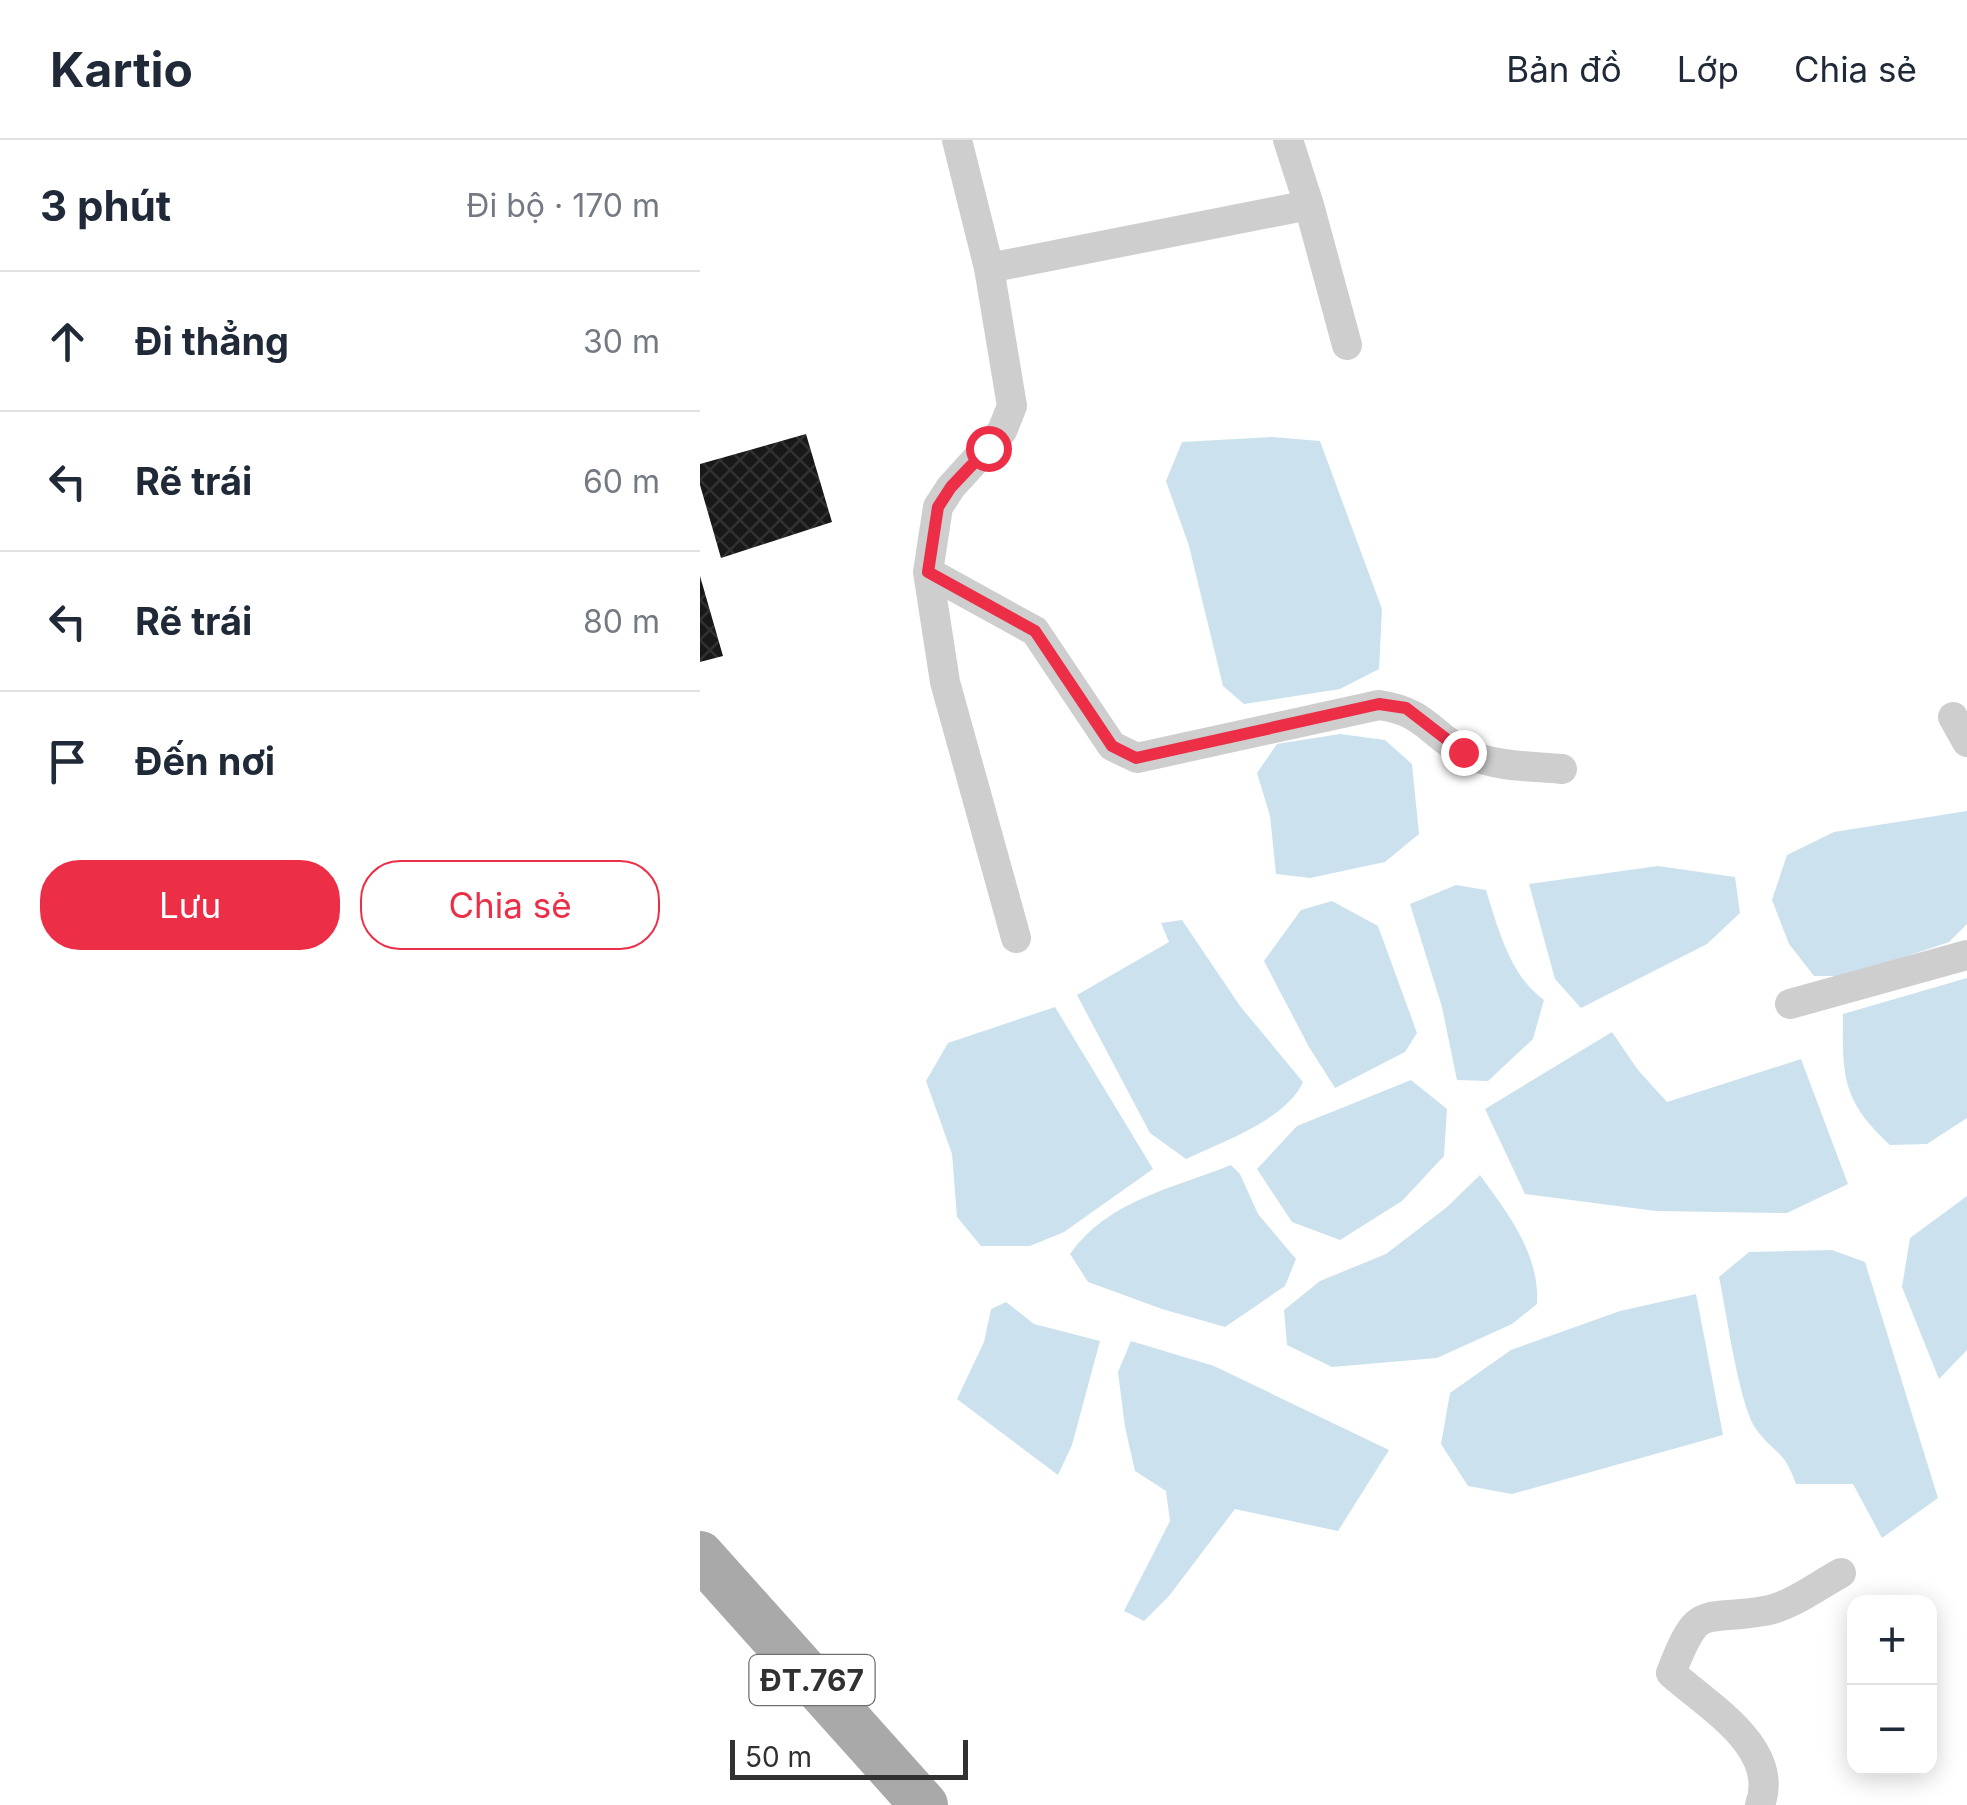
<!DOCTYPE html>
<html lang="vi">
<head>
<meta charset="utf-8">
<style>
	:root { --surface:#fff; --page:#f2f2f3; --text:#1f2937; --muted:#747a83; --line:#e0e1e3; --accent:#ec2e47 }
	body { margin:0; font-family:Inter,sans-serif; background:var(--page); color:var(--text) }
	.controls { position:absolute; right:30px; bottom:30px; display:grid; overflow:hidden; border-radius:20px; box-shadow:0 5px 25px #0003 }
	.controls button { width:90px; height:90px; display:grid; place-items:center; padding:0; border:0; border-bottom:2px solid var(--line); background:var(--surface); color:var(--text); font:50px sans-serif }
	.scale { position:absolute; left:30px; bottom:25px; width:238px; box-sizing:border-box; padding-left:10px; border:5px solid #313131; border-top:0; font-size:28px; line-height:35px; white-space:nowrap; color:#313131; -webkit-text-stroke:8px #fff; paint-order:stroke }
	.stop { position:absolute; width:30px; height:30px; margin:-22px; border:8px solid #ec2e47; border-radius:50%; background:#fff }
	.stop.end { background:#ec2e47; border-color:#fff; box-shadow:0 2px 10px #0008 }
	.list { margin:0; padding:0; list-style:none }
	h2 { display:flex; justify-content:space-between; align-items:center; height:130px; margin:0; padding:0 40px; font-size:42px }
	h2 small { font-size:32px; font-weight:400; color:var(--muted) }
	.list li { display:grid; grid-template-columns:65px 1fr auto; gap:30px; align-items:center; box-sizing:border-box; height:140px; padding:0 40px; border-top:2px solid var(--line) }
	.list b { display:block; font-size:38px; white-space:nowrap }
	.list em { font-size:32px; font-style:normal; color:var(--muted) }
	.actions { display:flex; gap:20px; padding:30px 40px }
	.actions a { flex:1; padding:22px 0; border:2px solid var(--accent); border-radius:40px; text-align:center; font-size:35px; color:var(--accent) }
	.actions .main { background:var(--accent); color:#fff }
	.icon { flex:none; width:55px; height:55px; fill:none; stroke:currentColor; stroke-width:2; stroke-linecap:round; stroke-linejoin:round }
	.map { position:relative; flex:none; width:1267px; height:1665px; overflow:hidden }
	header { display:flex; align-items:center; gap:60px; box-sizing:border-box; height:140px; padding:0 50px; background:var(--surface); border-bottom:2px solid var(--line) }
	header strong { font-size:48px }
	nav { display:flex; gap:55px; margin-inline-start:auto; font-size:35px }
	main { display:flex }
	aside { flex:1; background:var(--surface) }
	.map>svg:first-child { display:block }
	.water { fill:#cbe2ee }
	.building { fill:url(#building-cross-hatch) }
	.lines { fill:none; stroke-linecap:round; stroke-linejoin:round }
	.street { stroke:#cecece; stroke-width:30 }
	.primary { stroke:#a9a9a9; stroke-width:48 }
	.route { stroke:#ec2e47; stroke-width:12 }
	.labels { text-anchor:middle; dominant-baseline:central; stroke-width:10; stroke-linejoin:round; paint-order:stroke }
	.shield { fill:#fff; stroke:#6f6f6f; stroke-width:2.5 }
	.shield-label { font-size:30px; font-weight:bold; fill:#313131 }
</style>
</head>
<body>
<header>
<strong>Kartio</strong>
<nav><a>Bản đồ</a><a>Lớp</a><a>Chia sẻ</a></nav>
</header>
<main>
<aside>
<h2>3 phút<small>Đi bộ · 170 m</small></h2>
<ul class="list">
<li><svg class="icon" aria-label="ahead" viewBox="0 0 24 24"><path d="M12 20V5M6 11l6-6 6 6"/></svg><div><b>Đi thẳng</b></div><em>30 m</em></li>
<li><svg class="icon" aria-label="left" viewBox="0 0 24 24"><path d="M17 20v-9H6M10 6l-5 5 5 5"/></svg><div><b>Rẽ trái</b></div><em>60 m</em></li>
<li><svg class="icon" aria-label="left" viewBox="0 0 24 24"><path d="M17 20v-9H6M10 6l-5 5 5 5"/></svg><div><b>Rẽ trái</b></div><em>80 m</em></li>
<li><svg class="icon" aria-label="arrive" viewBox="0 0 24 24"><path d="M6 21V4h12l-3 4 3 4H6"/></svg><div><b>Đến nơi</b></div></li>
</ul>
<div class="actions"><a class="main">Lưu</a><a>Chia sẻ</a></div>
</aside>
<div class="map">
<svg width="1267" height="1665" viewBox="0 0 1267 1665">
	<defs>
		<pattern id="building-cross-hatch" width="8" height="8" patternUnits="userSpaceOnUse" patternTransform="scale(2.5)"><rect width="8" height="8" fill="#181818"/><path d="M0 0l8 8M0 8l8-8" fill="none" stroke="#313131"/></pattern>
	</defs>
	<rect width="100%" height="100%" fill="#fff"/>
	<!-- water -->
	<path class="water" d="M572,297l48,4 62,168 -3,60 -39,20 -96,15 -21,-18 -34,-140 -23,-65 16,-39z
		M640,594l45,6 27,24 7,70 -34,28 -75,16 -34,-4 -6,-58 -13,-43 20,-29z
		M1267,671v113l-18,18 -101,34h-34l-25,-32 -17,-44 15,-45 47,-23z
		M958,726l77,11 5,36 -33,31 -126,64 -26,-29 -26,-95z
		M756,745l30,5c12,38 24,86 58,110l-11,39 -45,42 -31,-1 -15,-73 -32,-103z
		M632,761l46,25 39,107 -12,19 -70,36 -26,-41 -45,-86 37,-51z
		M482,780l58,86 63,76c-16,37 -81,60 -117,77l-36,-26 -73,-138 92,-53 -8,-19z
		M1267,838v140l-40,26 -37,1c-48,-44 -48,-69 -47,-131z
		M355,867l98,162 -89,63 -34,14h-49l-24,-29 -5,-63 -26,-73 22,-38z
		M912,892l26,38 29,32 134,-43 47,125 -61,29 -131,-2 -131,-17 -40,-85z
		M711,940l36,29 -3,47 -42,45 -62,39 -48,-18 -35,-53 40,-43z
		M531,1025l9,9 18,40 38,45 -11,27 -60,41 -63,-18 -74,-27 -18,-28c37,-53 103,-66 161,-89z
		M780,1035c28,39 60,79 57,129l-25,20 -75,34 -105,9 -45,-22 -3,-35 36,-29 66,-27 61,-47z
		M1267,1056v154l-28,29 -37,-92 8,-49z
		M1132,1110l33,12 73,236 -56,40 -29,-54h-57c-12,-35 -22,-30 -40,-55 -17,-24 -30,-119 -37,-152l30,-25z
		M996,1154l27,141 -211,59 -44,-8 -27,-42 9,-51 61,-43 109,-39z
		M306,1162l28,22 66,17 -28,104 -14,30 -101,-76 27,-57 7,-33z
		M431,1201l83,25 175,84 -51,81 -103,-22 -66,87 -25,25 -20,-10 46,-90 -4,-30 -31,-20 -10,-44 -7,-55z"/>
	<!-- building -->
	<path class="building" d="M106,294l26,88 -111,36 -21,-73v-21z
		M0,436l23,80 -23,6z"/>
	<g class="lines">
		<!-- street -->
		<path class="street" d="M257,0l32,128 23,138 -10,25 -51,56 -13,20 -10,65 17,110 71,256
			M588,0l21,65 38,140
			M289,128l320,-63
			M228,432l107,59 77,115 25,12 242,-53c49,7 51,31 89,49 29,13 62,12 94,15
			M1253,577l14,25
			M1090,864l177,-49
			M1060,1665c21,-57 -52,-99 -89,-132 28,-72 29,-51 93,-62 26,-4 53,-25 77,-38"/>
		<!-- primary -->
		<path class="primary" d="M0,1415l224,250"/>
	</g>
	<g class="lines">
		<!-- route -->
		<path class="route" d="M288,308l-37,39 -13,20 -10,65 107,59 77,115 24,12 243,-54 27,4 57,44"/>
	</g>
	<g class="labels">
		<!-- shield labels -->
		<rect class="shield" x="49.5" y="1515" width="125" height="50" rx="8"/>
		<g class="shield-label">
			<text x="112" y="1540">ĐT.767</text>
		</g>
	</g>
</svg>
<div class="controls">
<button>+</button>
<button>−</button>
</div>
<div class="scale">50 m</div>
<div class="stop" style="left:288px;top:308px"></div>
<div class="stop end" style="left:763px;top:612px"></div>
</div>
</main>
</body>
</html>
